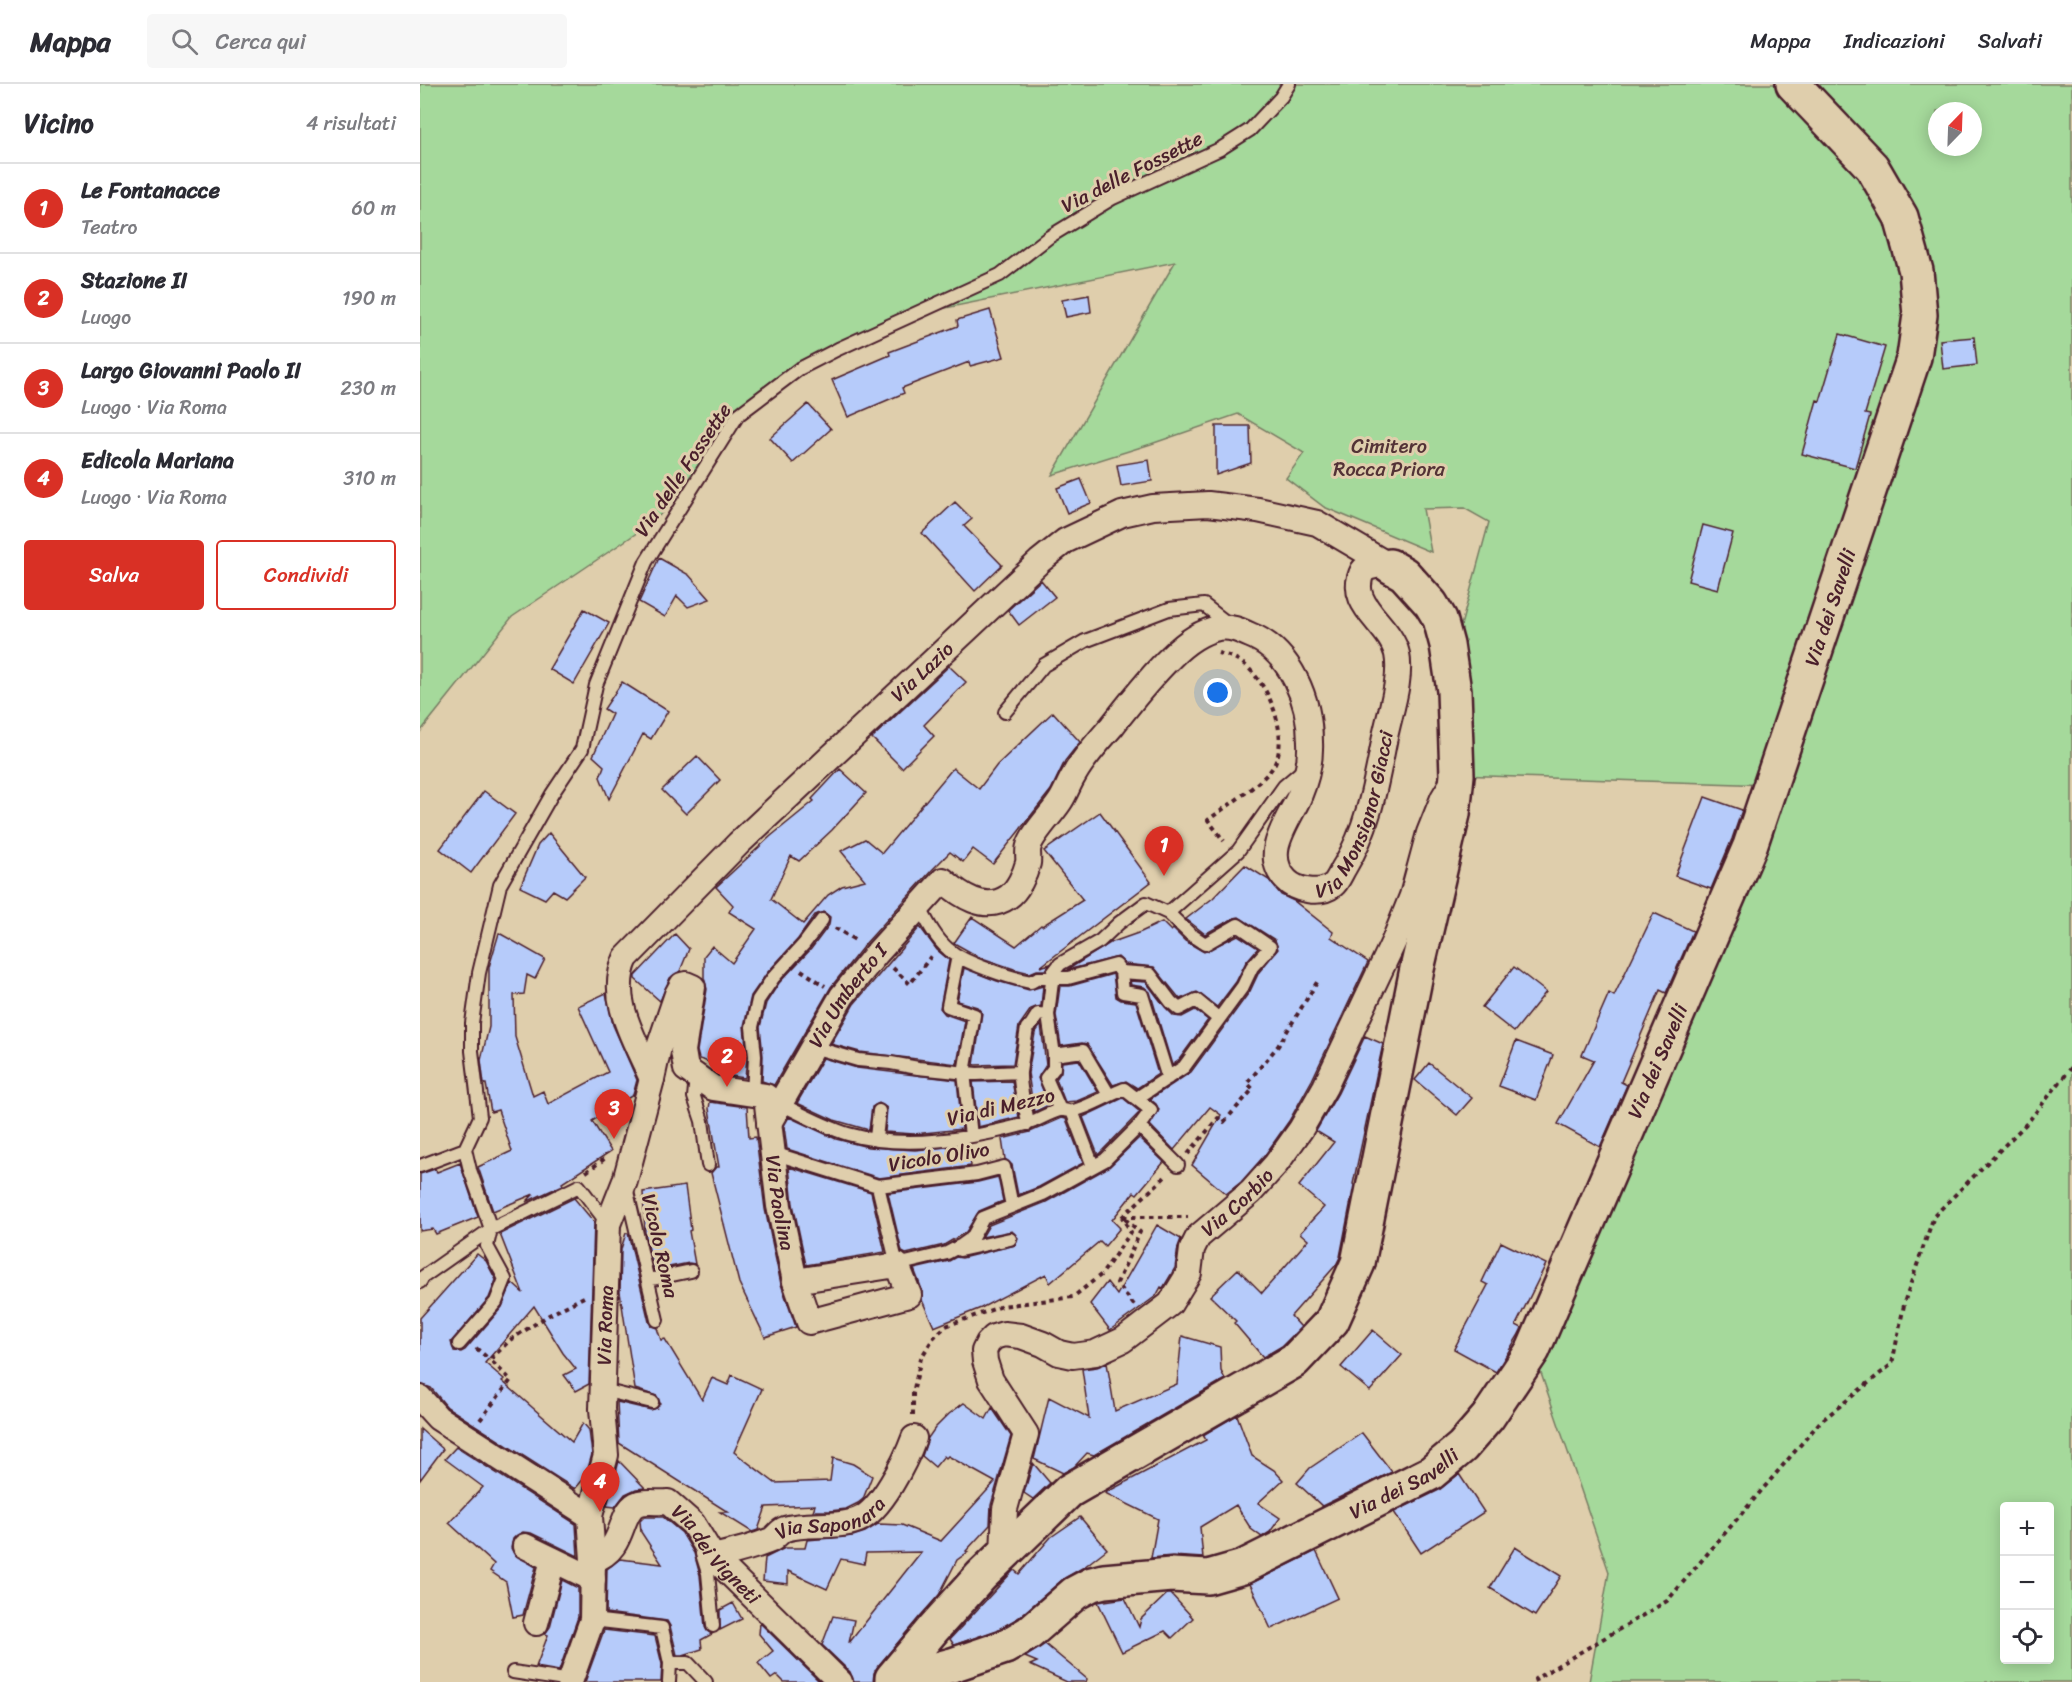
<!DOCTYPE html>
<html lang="it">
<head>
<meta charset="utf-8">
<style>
	:root { --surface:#fff; --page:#f7f7f7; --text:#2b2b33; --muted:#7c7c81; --line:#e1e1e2; --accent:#d93025 }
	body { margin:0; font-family:Sriracha,sans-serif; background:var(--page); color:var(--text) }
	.controls { position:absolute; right:18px; bottom:18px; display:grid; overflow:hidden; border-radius:6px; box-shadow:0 3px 15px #0003 }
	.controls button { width:54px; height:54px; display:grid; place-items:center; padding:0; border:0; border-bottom:2px solid var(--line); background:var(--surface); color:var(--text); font:30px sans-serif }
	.compass { position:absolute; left:1508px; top:18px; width:54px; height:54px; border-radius:50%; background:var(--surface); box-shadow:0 3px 15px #0003; rotate:23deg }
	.you { position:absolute; left:798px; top:609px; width:21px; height:21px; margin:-15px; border:4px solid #fff; border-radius:50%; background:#1a73e8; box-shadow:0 0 0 9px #1a73e833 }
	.badge { display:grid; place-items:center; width:39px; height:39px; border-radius:50%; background:var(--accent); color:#fff; font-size:20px; font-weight:700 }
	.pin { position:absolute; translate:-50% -50px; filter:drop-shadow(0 2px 3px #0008) }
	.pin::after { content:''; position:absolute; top:32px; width:21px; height:18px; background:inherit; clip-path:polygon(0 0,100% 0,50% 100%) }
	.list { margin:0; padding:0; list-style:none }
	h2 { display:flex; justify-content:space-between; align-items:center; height:78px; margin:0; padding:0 24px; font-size:26px }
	h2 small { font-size:20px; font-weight:400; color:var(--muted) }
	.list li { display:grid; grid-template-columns:39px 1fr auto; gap:18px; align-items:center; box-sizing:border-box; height:90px; padding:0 24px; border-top:2px solid var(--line) }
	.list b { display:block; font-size:22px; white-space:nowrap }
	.list p { margin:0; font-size:20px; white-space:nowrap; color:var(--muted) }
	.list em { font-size:20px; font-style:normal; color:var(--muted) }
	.actions { display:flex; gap:12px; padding:18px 24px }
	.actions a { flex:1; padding:14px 0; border:2px solid var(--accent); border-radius:6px; text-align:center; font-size:21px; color:var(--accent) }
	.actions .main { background:var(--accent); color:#fff }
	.icon { flex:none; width:33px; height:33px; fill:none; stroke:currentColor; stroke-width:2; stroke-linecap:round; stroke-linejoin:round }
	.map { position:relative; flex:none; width:1652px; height:1598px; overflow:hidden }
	header { display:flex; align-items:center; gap:36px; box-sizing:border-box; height:84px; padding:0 30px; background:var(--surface); border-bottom:2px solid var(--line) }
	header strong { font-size:28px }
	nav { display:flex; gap:33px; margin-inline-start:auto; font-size:21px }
	.search { width:420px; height:54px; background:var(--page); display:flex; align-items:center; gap:15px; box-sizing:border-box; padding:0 21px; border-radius:6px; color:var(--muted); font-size:22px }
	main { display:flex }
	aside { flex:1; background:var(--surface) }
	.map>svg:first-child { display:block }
	.green { fill:#a5d99b; stroke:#787c63; stroke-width:1.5; fill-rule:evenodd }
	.building { fill:#b6cbfa; stroke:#4a1f2b; stroke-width:1.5 }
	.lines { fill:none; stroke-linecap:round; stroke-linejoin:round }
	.lane-casing { stroke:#4a1f2b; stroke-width:16 }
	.street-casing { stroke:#4a1f2b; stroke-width:28 }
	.secondary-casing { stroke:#4a1f2b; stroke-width:38 }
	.path { stroke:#4a1f2b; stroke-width:4; stroke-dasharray:4.5 4.5; stroke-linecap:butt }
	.lane { stroke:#dfceac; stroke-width:12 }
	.street { stroke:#dfceac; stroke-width:24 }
	.secondary { stroke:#dfceac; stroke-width:33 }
	.labels { text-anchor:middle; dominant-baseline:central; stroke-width:6; stroke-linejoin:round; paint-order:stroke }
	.street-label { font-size:20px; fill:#4a1f2b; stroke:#dfceac }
	.park-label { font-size:20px; fill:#533236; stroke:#dfceac }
</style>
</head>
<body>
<header>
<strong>Mappa</strong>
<div class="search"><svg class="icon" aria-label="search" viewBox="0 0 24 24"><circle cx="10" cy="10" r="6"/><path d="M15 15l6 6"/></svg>Cerca qui</div>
<nav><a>Mappa</a><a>Indicazioni</a><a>Salvati</a></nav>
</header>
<main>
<aside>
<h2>Vicino<small>4 risultati</small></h2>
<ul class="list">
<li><span class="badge">1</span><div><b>Le Fontanacce</b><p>Teatro</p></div><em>60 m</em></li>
<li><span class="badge">2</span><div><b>Stazione II</b><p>Luogo</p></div><em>190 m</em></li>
<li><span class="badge">3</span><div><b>Largo Giovanni Paolo II</b><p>Luogo · Via Roma</p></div><em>230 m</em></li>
<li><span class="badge">4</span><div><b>Edicola Mariana</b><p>Luogo · Via Roma</p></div><em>310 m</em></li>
</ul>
<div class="actions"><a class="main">Salva</a><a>Condividi</a></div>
</aside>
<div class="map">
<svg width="1652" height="1598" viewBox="0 0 1652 1598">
	<rect width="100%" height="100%" fill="#dfceac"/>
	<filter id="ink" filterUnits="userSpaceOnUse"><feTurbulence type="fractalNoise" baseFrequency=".0167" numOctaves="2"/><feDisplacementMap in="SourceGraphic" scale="12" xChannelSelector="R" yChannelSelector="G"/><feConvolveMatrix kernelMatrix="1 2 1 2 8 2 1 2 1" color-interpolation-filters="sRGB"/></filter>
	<g filter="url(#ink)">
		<!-- green -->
		<path class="green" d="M0,0h1652v1598h-483l20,-110 -76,-222 237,-565 -313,-10 -7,-109 39,-144 -25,-14 -41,1 8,43 -107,-45 -38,-29 18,-25 -66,-39 -87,30 -99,31 123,-213 -279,56 -97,51 -68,54 -75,97 -144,97 -92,115zM1517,27h36v36h-36zM1584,1422h46v154h-46z"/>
		<!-- building -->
		<path class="building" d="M669,211l2,17 -25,5 -4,-17z
			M570,226l14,47 -34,9 -1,-4 -67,26 2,5 -56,24 -16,-37 58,-25 -1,-3 69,-26 -1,-6z
			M1420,250l45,13 -20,67 5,1 -15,53 -53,-14 15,-54 3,1z
			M1554,253l3,28 -34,4 -3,-29z
			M388,320l23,25 -38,34 -23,-25z
			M796,342h34l1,37 -35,12z
			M729,376l3,21 -31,5 -4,-21z
			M661,395l10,24 -24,10 -10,-25z
			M535,418l17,17 -8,7 38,39 -27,26 -53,-58z
			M1283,441l30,8 -15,56 -30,-8z
			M239,474l30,17 21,24 -22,8 -11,-11 -12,21 -26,-15z
			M621,496l14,17 -36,28 -11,-15z
			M164,525l25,14 -35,61 -25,-15z
			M529,582l17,16 -42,43 10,11 -32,32 -30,-30z
			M202,598l46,29 -17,28 -8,-5 -34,65 -9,-22 4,-11 -11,-10 19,-42 -8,-5z
			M633,628l27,30 -15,19 -14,29 -58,74 -20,-15 -10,13 -13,-10 -18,18 -66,73 -35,44 -57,98 -12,-4 1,-25 -3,-29 6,-24 13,-20 32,-34 18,-24 1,-8 -6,-5 -9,3 -17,24 -31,34 -16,23 -7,30 3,30 -2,22 -27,-4 -2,-10 -17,-5 -2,-8 10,-62 -3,-11v-22l8,-10 20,17 24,-34 -27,-17 4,-7 -17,-18 55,-51 43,-35 -2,-2 28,-30 26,24 -34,37 -33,31 -8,-5 -20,43 32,25 25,-29 14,-9 23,-6 -24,-29 24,-12 17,14 71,-85 26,21 18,-24z
			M277,672l23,24 -34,34 -24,-24z
			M64,707l31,23 -44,59 -31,-24z
			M1285,713l37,13 -10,29 -21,50 -36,-13z
			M680,728l51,70 -111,85 10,-3 -4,6h-9l-7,3 -16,-4 -35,-12 -25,-14 18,-26 44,29 25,-21 1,1 41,-26 -39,-49z
			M129,749l36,44 -20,20 -12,-7 -8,9 -25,-12 18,-42z
			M825,781l24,15 12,15 13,6 39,31 -2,5 37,25 -56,118 -23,41 -24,34 -24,27 -15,12 -34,-29 29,-50 -11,-8 -36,43 -24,-25 9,-15 -3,-6 -6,-5 41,-27 59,-81 9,-19 19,-23 -3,-9 -36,-23 -5,1 -29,16 -19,-15 27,-21z
			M1234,829l39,18 -27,62 -6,-3 -39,92 6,3 -27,62 -42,-23 36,-64 -12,-5 27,-62 5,3z
			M742,838l9,9 2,-2 12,12 19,11 34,-17 20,13 -12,14 -10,20 -19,25 -20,-15 -17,7 -26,-32 -29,-3 -7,-7 -51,13 43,-27 31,-11z
			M500,843l17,23 12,10 -9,48 5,6 20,7 -8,43 -97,-12 -29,-8 23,-40z
			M79,849l46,26 -10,20 -8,-4 -3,19 -10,1 1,42 18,59 10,-5 5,13 60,-32 -30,-66 28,-13 7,32 24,55 -4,15 -41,26 19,30 -49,32 1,2 -37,17 8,-8 -41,17 -15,-44 34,-16 -14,-41 -7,2 -5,-28h-2l-3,-24 8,-33v-60z
			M255,850l14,15 -9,22 -10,7 -10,23 -25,-22v-3z
			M1094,883l32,25 -32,40 -32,-25z
			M544,884l33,13 32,9 14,-4 -2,20 -10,3 -12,17 -6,38 -39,1 8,-52 -5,-6 -20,-6z
			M693,890l3,23 5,3 15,2 22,72 -21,14 -11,-7 -13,4 -26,-41 -5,-1 -21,3 -5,-31 4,-29h10z
			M710,897l16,1 19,25 9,9 8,1 13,-7 13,10 -30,41 -6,4 -22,-73 -6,-5 -13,-2z
			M621,941l5,40 -8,13 11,27 -15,7 -6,-39 7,-40z
			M945,952l18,8 -30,140 1,1 -14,72 -4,8 -45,51 10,11 -19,19 -19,11 -29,-34 2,-2 -26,-25 28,-27 24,24 46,-53 -8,-7 24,-26 -25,-21 35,-44 -18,-11 22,-38z
			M1096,957l37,14 -17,45 -37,-14z
			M403,974l34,10 100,12 5,49 -48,5 -29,-2 2,-24 -8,-5 -7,4 -3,23 -35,-10 -37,-17z
			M659,976l19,32 -21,9 -12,1 -9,-23 5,-7 1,-10z
			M1009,979l43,35 -15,17 -42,-35z
			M592,997l7,36 -41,10 -5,-45z
			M703,1014l17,14 -42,43 -15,-38z
			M290,1018l37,5 2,31 7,-1 9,72 16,75 15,43 -31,10 -26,-54 -28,-110 5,-6h3l-10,-58z
			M369,1033l47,22 32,8 47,3 53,-5 3,21 -92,12 -92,-29 -3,-23z
			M642,1034l4,1 17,44 -44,24 -21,8 -6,-30 -7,-6 -3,-20 28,-7z
			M719,1054l25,24 -27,32 -3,-2 -22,28 8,8 -15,18 -5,-5 -50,42 -4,-9 -65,34 -47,19 -12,-27v-10l-8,-21 35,-8 7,-4 6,1 53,-13 3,-7 -6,-7 -30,6 7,-12 57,-23 63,-35z
			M40,1079l18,54 -42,17 -3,-5 -13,2v-57l15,-5 2,3z
			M369,1083l82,25 14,60 -79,13 -13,-61z
			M578,1093l5,24 -24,10 -13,21 -22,13 -38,9 -4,-2 -14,-59 90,-11z
			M265,1102l6,44 -2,1 6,33 -6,-1 -35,7 -9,-37 -2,-41z
			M154,1114l20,24 -5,162 -13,7 -12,-16 12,-6 -13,-16 -29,-47 -49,57 19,16 -2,2 70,61 11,-19 6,7 3,24 -6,22 -11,13 -128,-82 -16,-19 -11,-4v-66l57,-64 9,7 10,19 -7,18 -38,44 3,9 7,1 4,-2 37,-43 10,-24 11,10 -23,-59z
			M737,1141l24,14 -3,8 -3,21 -12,20 -2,-1 -5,9 -46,34 -20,-26 17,-22 10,13z
			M206,1149h2l21,89 2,4 6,2 4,12 4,-1 37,61 10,-22 16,7 4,-10 30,14 -28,63 41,31 55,-2 3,-23 20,6 19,12 -9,23 -5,4 -12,6 -16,2h-17l2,-6 -49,2 -8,23 -6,2 -32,-20h8l-109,-69 -2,-41 34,8 6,-2 3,-5 -3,-7 -22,-7 -15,-97 1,-43z
			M1081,1158l45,22 -30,61 6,3 -4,8 -22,36 -42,-23 34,-64 -6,-3z
			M953,1246l29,25 -32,36 -29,-24z
			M762,1252l38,11 1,24 4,8 -131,76 -7,-2 -13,14 -11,6 -29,-14 15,-62 40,21 -7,-49 15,-2 10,-4 8,48 62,-27z
			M544,1319l22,16 6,-11 19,28 -20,69 -1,20 -24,26 2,1 -11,8 -18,35 -61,71 -4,7 -1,9h-19l-4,-10 -28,-27 11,-29 21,4 -5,23 72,-91 -55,1 -2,11 -23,-5 -14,30 -39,-18v13l-25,-3 2,-23 20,-10h20l2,-8 46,-4 12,-4 13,-8 24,1 39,16 54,-59 -47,-26 -2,2 -2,-2 -9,11 -13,-11 6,-18 7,-10 14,-14z
			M817,1331l15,41 22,14 9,10 -25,23 22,15 -10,14 -8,5 -11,-8 -15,-24 -36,22 3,31 -31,-2 -21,2 7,-39 -53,-26 101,-53 -3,-5z
			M0,1345l23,20 -23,31z
			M942,1349l30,39 -70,34 -25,-23 13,-15z
			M36,1363l120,77 2,32 -47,-23 -8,-1 -6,3 -4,4 -2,9 3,6 22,13 -13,48 -10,2 -7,-35 -16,-11 4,-7 -45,-41 34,-36 -38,-28z
			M199,1377l26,27 -9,1 -11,5 -10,13 -8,-1z
			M613,1379l17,20 -17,16 -9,-6z
			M1039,1390l25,38 -63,41 -27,-41 45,-22z
			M224,1433h19l19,16 12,20 6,22 5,52 2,4 5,3 -11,6 1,9 -19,6h-6l-7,-29 -3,-5 -61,-8 1,-44 13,-10 42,5 -21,-32 -1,-11z
			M660,1433l27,32 -23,18 -21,12 -45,39 -21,12 -43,15 -4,-6 62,-67 2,-2 5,4 32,-37z
			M1095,1463l46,29 -26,40 -45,-28z
			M896,1467l22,47 -67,31 -21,-45z
			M142,1496l16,8v29l-19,54 -23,-4 12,-32 -3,-1 5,-7z
			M747,1510h4l22,24 -21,20 -7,-7 -43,21 -24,-50 27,-4 14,29 2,-8z
			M313,1519l9,16 -22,11v-20z
			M340,1539l60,59h-36l-7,-7 -6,4 -13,-16 15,-12 -14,-17z
			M184,1546l51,6 7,28 -1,18h-76z
			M625,1560l42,35 -1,3h-19l-37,-17 7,-3 -12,-5z"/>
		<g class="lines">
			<!-- lane casing -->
			<g class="lane-casing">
				<path id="lane" d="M585,628l39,-47 41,-24 84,-32 35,-4 27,21
					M499,822c8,15 16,32 29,43 15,14 63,29 83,33l7,-4h30l48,-13 5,7 29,2 21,28 8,7 17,-9 23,19
					M538,872l-10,50 26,9 -10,58 7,63
					M701,888l2,20 19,3 26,83
					M393,963l45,13 33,3 27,5 59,6 43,-2c-1,18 6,34 8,52
					M634,971v13l-8,10 14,32
					M600,988l7,-44 4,-3 7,-11 10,1
					M276,993l-2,20 8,24 6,44
					M333,1011l2,-39 -3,-29 6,-27 15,-22 31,-34 18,-24
					M689,1011l-26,-44 -29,4 -6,-40 5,-42 7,-9 40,-23 19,-18 27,-20 22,10 70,-62 46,-65 20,-17
					M717,1014l47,-31 59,-81 9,-19 18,-20 -32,-22 -33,19 -15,-10 -22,-21
					M361,1020c22,11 44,23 67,30 56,16 123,5 178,-10 11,-3 22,-11 34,-14 4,-1 9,2 13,1 16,-4 36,-16 51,-22l27,21 -12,16 -34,34 -62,34 -60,24 -11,20 -10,7 -15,8 -50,12 -19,-79
					M652,1027l21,55
					M719,1042l39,39
					M456,1054l3,-27
					M45,1065l15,-32 -8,-66v-28l7,-50 21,-88 52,-91 30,-45 14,-64 50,-123 92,-147 61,-46 39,-20 162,-74 49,-38 64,-39 107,-49 30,-19 31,-33 8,-13
					M353,1069l105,33 99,-12 27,-7 8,39
					M0,1082l45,-17
					M206,1103l31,133
					M540,1166l50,-11
					M228,1196l43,-9
					M0,1198l3,-5 68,-48 88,-43 29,38
					M39,1260l37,-42 9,-23 -18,-33 4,-17 -21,-59 -5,-21
					M183,1306l49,12
					M282,1470l6,19 5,53
					M172,1536l70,8 8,35h18l18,19
					M93,1588l58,9
					M249,1598l1,-19"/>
			</g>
			<!-- street casing -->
			<g class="street-casing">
				<g id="street">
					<path id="s1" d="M232,995c-16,-38 -45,-80 -26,-121l113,-115 301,-282 25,-20 57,-27 31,-7 55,-3 50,6 59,13 73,43"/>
					<path id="s2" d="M349,1039l73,-127 35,-43 66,-73c17,15 42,33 65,17 10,-7 17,-23 20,-34 1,-5 -1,-12 1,-17 3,-12 25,-34 32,-46 5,-8 8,-17 13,-25 9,-17 25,-34 38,-49 18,-23 37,-48 59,-69 13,-13 28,-25 47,-29 12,-2 21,2 32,7 41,16 60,66 60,107 1,19 -4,38 -11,55 -11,25 -38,57 -13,83 10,11 35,15 47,5 5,-4 8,-13 12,-19 24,-39 31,-84 40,-129 5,-25 17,-58 12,-83 -7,-31 -52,-49 -34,-84 10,-5 17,-5 27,-4"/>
					<path d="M477,1181l12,30 -100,27 -14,-41z"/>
					<path d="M0,1314l18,20 152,98"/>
					<path d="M105,1462l68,33"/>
					<path id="s3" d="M583,1469l2,-44 21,-75 -35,-54 -6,-19 -1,-10 4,-8 6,-6 10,-3 17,2 22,8 16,9 14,3 22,-3 28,-13 47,-36 19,-31 3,-24 6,-12 53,-45 25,-28 25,-35 24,-42 69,-146 18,-45 17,-63 14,-35 6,-10"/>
					<path id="s4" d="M293,1473c20,-5 39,-9 58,-17 6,-3 8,-9 14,-11 23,-7 50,0 73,-9 23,-9 48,-60 56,-82"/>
					<path id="s5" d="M173,1476c34,-10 25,-51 46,-57 9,-2 20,0 29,-1l25,22 20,33 127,125"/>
					<path d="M116,1539l17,-63"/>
					<path id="s6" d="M150,1598l22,-62 1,-60 -3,-44 16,-61 -4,-46 6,-185 17,-43 27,-102 7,-32 18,-53 5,-9 4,-1 7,3 -10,64 3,18 27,19 53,8 13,110 16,75"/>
				</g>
			</g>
			<!-- secondary casing -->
			<g class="secondary-casing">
				<g id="secondary">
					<path id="s7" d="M970,482l14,8 27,30 9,15 7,26 7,46 3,84 -4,39 -36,155 -59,294 -26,58 -38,40 -225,130 -88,85 -47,52 -42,50 23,-3 37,-10 53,-18 24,-14 46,-40 17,-9 12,-3 67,-6 37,2 35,-10 188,-94 31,-26 26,-30 45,-67 217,-504 164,-489 6,-42 -4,-44 -15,-54 -29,-50 -79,-83"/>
				</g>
			</g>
			<!-- path -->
			<path class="path" d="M798,569c6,2 13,3 18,6 31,16 59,82 34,112 -15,17 -43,35 -62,49l16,21
				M415,844l22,13
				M473,884l17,16 21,-28
				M381,886l24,16
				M768,1070l30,-36 6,4 29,-33 -6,-6 31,-37 41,-67
				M166,1088l21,-15
				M702,1133l44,-41
				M703,1133h65
				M705,1135l15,13 -23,51 17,22
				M56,1264l14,12
				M493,1331v-22l8,-35 13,-21 12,-11 56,-20 71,-9 29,-23 29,-42 -9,-15
				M60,1336l31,-40 -21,-20 20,-20 39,-25 35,-18
				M1116,1598l-1,-3 132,-78 153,-179 72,-58 13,-64 29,-84 94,-94 44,-55"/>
			<!-- lane -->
			<use href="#lane" class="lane"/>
			<!-- street -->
			<use href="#street" class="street"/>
			<!-- secondary -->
			<use href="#secondary" class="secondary"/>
		</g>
	</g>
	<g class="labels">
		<!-- street labels -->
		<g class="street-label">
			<text transform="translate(712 88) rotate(-27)">Via delle Fossette</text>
			<text transform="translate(263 386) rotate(-56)">Via delle Fossette</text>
			<text stroke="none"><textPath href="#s7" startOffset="2916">Via dei Savelli</textPath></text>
			<text stroke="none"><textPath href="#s1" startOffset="540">Via Lazio</textPath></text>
			<text stroke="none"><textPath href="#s2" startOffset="1158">Via Monsignor Giacci</textPath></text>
			<text stroke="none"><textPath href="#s2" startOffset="150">Via Umberto I</textPath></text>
			<text stroke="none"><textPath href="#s7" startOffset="2430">Via dei Savelli</textPath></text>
			<text transform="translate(581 1023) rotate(-13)">Via di Mezzo</text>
			<text transform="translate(519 1073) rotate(-9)">Vicolo Olivo</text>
			<text stroke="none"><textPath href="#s3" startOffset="556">Via Corbio</textPath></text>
			<text stroke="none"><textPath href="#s6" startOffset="1004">Via Paolina</textPath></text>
			<text transform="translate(240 1162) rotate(77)">Vicolo Roma</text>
			<text stroke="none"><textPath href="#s6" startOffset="363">Via Roma</textPath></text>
			<text stroke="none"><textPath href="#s7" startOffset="1926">Via dei Savelli</textPath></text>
			<text stroke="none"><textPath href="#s4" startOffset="126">Via Saponara</textPath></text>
			<text stroke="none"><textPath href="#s5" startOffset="177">Via dei Vigneti</textPath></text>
		</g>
		<!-- park labels -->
		<g class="park-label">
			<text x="969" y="362">Cimitero<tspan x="969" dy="23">Rocca Priora</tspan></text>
		</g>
	</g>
</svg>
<div class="controls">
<button>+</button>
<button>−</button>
<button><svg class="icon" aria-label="locate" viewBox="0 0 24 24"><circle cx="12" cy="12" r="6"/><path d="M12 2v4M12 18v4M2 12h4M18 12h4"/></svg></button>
</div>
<svg class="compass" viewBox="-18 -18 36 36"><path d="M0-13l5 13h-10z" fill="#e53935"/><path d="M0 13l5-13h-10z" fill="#7c7c81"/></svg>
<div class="you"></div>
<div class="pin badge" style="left:744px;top:792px">1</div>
<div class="pin badge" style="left:307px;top:1003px">2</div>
<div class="pin badge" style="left:194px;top:1055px">3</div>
<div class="pin badge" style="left:180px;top:1428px">4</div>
</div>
</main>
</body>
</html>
